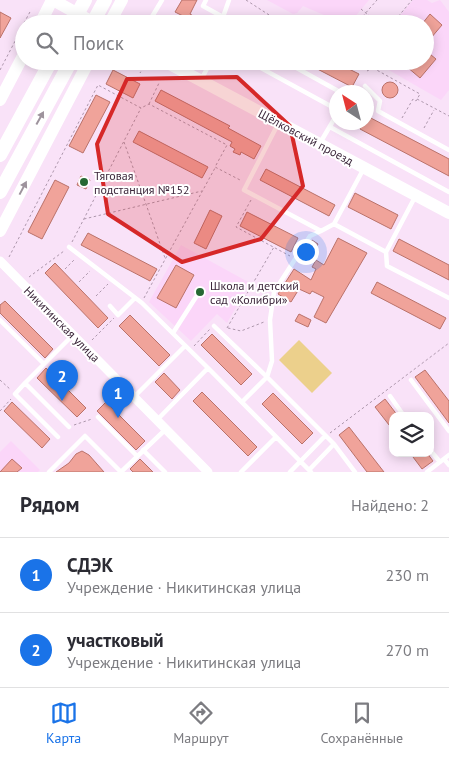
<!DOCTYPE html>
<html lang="ru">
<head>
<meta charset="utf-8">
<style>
	:root { --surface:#fff; --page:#f7f7f7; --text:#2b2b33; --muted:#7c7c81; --line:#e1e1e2; --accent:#1a73e8 }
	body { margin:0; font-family:"PT Sans",sans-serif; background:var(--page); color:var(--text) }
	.controls { position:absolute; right:15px; bottom:15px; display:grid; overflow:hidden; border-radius:10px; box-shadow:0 2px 12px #0003 }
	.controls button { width:45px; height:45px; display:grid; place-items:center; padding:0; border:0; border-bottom:1px solid var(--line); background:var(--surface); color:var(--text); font:25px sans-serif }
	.compass { position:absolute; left:329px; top:85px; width:45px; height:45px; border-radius:50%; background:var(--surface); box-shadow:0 2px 12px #0003; rotate:324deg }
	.you { position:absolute; left:305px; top:251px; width:18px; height:18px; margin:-12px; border:4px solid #fff; border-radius:50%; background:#1a73e8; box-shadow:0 0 0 8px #1a73e833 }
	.badge { display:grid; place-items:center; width:32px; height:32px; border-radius:50%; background:var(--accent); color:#fff; font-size:16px; font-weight:700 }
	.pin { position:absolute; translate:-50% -41px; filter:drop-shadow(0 1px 2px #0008) }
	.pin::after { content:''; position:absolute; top:26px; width:18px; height:15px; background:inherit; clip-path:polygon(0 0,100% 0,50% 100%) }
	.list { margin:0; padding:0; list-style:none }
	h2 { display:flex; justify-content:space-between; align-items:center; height:65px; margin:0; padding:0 20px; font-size:21px }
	h2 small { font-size:16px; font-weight:400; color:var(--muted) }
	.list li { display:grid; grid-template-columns:32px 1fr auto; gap:15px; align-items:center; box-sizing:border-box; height:75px; padding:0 20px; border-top:1px solid var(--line) }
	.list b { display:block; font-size:19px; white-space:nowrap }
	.list p { margin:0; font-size:16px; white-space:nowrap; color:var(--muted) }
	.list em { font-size:16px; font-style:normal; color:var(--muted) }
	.icon { flex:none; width:28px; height:28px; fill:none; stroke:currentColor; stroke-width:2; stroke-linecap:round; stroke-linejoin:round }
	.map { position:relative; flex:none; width:449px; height:472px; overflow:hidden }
	.search { position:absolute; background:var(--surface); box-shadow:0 2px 12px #0003; left:15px; right:15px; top:15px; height:55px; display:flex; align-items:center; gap:12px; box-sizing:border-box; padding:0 18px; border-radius:28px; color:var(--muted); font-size:19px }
	.sheet { height:215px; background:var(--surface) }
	nav { display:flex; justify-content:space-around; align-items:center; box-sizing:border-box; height:70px; border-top:1px solid var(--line); background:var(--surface); font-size:14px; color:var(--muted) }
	nav a { display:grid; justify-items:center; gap:2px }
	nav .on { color:var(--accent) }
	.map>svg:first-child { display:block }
	.built { fill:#fbd6f9 }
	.green { fill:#ecd08c }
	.building { fill:#f0a39a; stroke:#ba726a }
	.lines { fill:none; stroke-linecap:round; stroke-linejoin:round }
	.path { stroke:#ad97ac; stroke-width:1; stroke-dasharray:2.5 2.5; stroke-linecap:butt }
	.lane { stroke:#fff; stroke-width:4.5 }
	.street { stroke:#fff; stroke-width:9 }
	.secondary { stroke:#fff; stroke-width:12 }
	.primary { stroke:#fff; stroke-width:14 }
	.oneway { fill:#9e939d }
	.marked { fill:#d62828; fill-opacity:0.2; stroke:#d62828; stroke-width:4; stroke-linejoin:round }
	.poi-dot { fill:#266833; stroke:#fff; stroke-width:2 }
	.labels { text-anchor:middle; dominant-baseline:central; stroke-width:4; stroke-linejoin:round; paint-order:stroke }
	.street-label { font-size:12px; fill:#3c273b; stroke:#fff }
	.poi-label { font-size:12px; fill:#3c273b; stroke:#fff; text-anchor:start }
</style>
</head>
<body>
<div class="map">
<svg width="449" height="472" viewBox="0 0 449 472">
	<rect width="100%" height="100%" fill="#f9e2f8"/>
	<!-- built -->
	<path class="built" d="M267,0h102l-20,24h-4l-42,-18 -6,7 -4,1z
		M413,0h14l5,3 8,-3 9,12v78l-8,10 -61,-35v-4h45v-37h-28v-5z
		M181,245l69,38 -23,40 -10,-9 -26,27 -42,-39z
		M11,441l29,29 -2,2h-38v-20z"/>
	<!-- green -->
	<path class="green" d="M299,340l33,33 -20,20 -33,-33z"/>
	<!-- building -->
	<path class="building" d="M182,0h15l-7,14 17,10h-26l4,-7 -10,-5z
		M0,12l11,6 -11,20z
		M430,14l12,11 -17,20v-21h-3z
		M425,50l11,9 -16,19 -20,-17h25z
		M302,61h31l26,13 -7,13z
		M113,70l27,14 -7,14 -27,-14z
		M382 90a8 8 0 1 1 16 0a8 8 0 1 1-16 0Z
		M161,90l69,36 -2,2 33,18 -7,13 -13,-7 -1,3 -7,-3 2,-3 -5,-3 2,-4 -77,-41z
		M96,95l14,7 -27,51 -14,-7z
		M366,102l7,3 -6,11 82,43v17l-89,-47 4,-7h2z
		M139,131l69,36 -6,11 -69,-36z
		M266,169l69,36 -6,11 -69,-36z
		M81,176l9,4 -4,9 -9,-4z
		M55,180l14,7 -27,52 -14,-7z
		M355,193l43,22 -7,14 -43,-22z
		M210,210l12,6 -16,33 -12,-6z
		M247,212l51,26 -7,14 -51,-26z
		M88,233l69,36 -7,12 -69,-36z
		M338,238l29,15 -41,70 -12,-6 10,-20 -12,-6 -2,3 -11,-5 -8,13 -13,-8 16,-25 17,11 5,-11 -4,-2 4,-7 8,5z
		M399,239l50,26v15l-56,-29z
		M312,240l6,4 -9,16 -6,-3z
		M55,263l53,55 -10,10 -53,-55z
		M176,265l18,10 -18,33 -19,-10z
		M377,282l69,36 -6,11 -69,-36z
		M5,301l48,48 -8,9 -45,-45v-8z
		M299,314l12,6 -3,7 -13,-6z
		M130,315l40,40 -11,11 -40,-40z
		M212,334l40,40 -11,11 -40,-40z
		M46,368l40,40 -9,9 -40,-39z
		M425,370l24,31v22l-34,-46z
		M164,373l16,17 -8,9 -17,-17z
		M202,392l55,55 -9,9 -55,-55z
		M273,393l40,40 -11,11 -40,-40z
		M385,399l13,17h-5v14l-18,-23z
		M12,402l38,37 -8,9 -38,-37z
		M106,402l39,39 -9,9 -39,-39z
		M349,427l35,45h-17l-28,-37z
		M82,451l7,4 15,17h-48l13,-9 7,-9z
		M410,453h17l6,8 -11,8z
		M12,459l10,9 -5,4h-17z
		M140,459l13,13h-20l-3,-3z"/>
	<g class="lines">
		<!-- path -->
		<path class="path" d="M246,0l37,24
			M361,9l18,15
			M24,23l7,-13
			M356,24l21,-24
			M392,24l20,-24
			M129,61l14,7 -3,5
			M373,61v6
			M373,68l47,26 -4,7 -3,-2 -11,19
			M0,70l24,-46
			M367,71l5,-3
			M417,99l32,17
			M149,104l10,-21
			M424,128l10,-18
			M124,142l41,116
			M251,200l-15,27 54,29
			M84,219l118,-28
			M72,242l69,-134
			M9,257l89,-172 43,23 8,-4 78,41 -12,22 27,14
			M65,269l10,-10
			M29,277l35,-26
			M79,282l11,-11
			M96,296l12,-12
			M144,298l71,-130
			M227,328l47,-81
			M228,328l13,3 23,-9
			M92,340l22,-22
			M194,346l16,-17
			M0,380l11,10
			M0,411l11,-12
			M74,425l18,-6
			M330,433l119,-90"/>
		<!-- lane -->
		<path class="lane" d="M206,0l-3,6 20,11 3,7
			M223,17l6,-17
			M153,24l-3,-4 12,-20
			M248,61l88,48
			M284,61l56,31
			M201,80l10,-19
			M365,86l15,15 -2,10 71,39
			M278,124l-34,66 77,41 13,-7 52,28 1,14 62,32
			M330,127l119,65
			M320,143l16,-27
			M334,224l30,-56
			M321,231l-11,5 -36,56 -4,28 2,41 -5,16 67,67 21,28
			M69,247l73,56 66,65
			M386,252l29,-55
			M110,306l8,9 17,-17
			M0,320l44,44
			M214,326l53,51 -25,25
			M173,333l23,-36
			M411,380l38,51
			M25,383l-10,11 43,43
			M390,396l14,20
			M134,397l51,-51
			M98,417l39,39
			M157,420l51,-52 103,104
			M69,427l-44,-44 48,-48
			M143,450l22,22
			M430,450l10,12
			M444,459l5,6
			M309,470l25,-26
			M49,472l36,-36 36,36
			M121,472l45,-43
			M241,472l35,-35
			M290,472l35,-36
			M427,472l22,-17"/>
		<!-- street -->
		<path class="street" d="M0,261l208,211"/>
		<!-- secondary -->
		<path class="secondary" d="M53,0l43,24
			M40,24l12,-24
			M109,24l13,-24
			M164,61l285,152
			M0,100l24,-46
			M0,231l89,-170"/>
		<!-- primary -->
		<path class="primary" d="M72,24l13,-24
			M92,24l13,-24
			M0,155l51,-94
			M0,192l71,-131"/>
	</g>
	<!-- one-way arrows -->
	<defs><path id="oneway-solid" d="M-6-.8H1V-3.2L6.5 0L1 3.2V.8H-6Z" transform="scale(1.25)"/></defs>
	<g class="oneway">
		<use href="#oneway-solid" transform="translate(40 118) rotate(-61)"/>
		<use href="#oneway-solid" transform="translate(23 188) rotate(-62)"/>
	</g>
	<!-- marked area -->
	<path class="marked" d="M237,77l53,49 13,60 -42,53 -79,23 -74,-48 -11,-70 30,-65z"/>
	<!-- markers -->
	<g class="poi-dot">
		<circle cx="84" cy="182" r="5"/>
		<circle cx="200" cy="292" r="5"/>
	</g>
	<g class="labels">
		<!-- street labels -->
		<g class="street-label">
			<text transform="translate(306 137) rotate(28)">Щёлковский проезд</text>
			<text transform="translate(62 324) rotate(45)">Никитинская улица</text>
		</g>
		<!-- poi labels -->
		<g class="poi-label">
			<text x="94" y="175">Тяговая<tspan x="94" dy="14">подстанция №152</tspan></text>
			<text x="210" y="285">Школа и детский<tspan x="210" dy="14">сад «Колибри»</tspan></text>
		</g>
	</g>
</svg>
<div class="controls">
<button><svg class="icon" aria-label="layers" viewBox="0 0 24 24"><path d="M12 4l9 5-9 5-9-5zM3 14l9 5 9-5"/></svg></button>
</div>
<svg class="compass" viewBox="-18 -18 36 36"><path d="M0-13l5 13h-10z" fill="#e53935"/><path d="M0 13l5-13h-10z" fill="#7c7c81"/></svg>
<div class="you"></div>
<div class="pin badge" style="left:118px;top:418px">1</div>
<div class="pin badge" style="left:62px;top:401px">2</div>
<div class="search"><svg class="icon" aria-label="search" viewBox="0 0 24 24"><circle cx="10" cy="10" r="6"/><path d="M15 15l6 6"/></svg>Поиск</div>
</div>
<section class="sheet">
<h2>Рядом<small>Найдено: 2</small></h2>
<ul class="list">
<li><span class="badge">1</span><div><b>СДЭК</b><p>Учреждение · Никитинская улица</p></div><em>230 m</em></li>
<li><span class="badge">2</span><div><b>участковый</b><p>Учреждение · Никитинская улица</p></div><em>270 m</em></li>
</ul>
</section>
<nav>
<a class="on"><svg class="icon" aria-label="map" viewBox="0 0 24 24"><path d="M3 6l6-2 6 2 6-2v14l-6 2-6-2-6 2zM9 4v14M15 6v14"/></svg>Карта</a>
<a><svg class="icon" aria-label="directions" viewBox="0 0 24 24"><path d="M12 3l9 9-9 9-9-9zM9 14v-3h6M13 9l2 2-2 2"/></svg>Маршрут</a>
<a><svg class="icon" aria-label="saved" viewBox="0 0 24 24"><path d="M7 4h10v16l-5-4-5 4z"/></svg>Сохранённые</a>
</nav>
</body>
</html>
